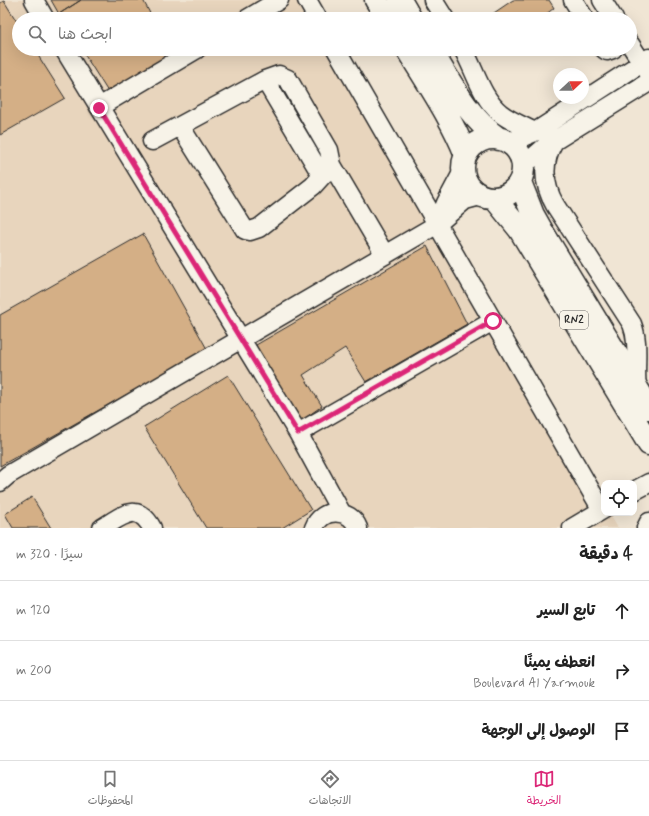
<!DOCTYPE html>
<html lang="ar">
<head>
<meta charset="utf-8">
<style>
	:root { --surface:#fff; --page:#f6f6f6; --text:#222; --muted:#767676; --line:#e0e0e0; --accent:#db2777 }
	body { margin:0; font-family:Mynerve,"Playpen Sans Arabic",sans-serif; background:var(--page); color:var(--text); direction:rtl }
	.controls { position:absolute; right:12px; bottom:12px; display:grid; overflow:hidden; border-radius:8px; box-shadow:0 4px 16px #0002 }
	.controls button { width:36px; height:36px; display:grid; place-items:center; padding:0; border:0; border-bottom:1px solid var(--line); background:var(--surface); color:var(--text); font:20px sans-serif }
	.compass { position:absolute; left:553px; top:68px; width:36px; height:36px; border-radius:50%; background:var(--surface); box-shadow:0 4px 16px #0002; rotate:68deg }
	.stop { position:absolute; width:12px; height:12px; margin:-9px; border:3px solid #db2777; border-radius:50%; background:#fff }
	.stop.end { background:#db2777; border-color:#fff; box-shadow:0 1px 4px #0008 }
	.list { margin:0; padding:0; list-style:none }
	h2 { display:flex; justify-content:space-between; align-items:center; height:52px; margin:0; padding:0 16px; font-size:17px }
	h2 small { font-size:13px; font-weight:400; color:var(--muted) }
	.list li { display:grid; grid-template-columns:26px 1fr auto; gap:12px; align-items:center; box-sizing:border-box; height:60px; padding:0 16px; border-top:1px solid var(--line) }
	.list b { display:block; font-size:15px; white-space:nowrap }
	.list p { margin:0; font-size:13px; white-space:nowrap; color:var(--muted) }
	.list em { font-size:13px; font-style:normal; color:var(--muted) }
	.icon { flex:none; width:22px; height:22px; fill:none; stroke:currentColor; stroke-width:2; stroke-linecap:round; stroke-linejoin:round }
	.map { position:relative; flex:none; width:649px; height:528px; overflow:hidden; direction:ltr }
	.search { position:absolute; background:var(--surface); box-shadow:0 4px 16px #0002; left:12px; right:12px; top:12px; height:44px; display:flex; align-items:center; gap:10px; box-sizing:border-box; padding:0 14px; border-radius:22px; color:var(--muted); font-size:15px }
	.sheet { height:232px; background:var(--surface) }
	nav { display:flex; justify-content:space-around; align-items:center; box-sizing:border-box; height:56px; border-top:1px solid var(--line); background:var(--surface); font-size:11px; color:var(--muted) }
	nav a { display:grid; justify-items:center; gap:2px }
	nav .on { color:var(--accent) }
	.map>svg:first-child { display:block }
	.built { fill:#e8d5bd }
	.building { fill:#d4af86; stroke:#2b2b2b }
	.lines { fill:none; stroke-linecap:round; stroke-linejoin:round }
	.minor-casing { stroke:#2b2b2b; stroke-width:21 }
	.highway-casing { stroke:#2b2b2b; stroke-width:25 }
	.minor { stroke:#f7f3e8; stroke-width:18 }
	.highway { stroke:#f7f3e8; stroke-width:22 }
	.route { stroke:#db2777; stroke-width:5 }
	.labels { text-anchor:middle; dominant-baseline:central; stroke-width:4; stroke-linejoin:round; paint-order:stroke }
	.shield { fill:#f7f3e8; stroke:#686764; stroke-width:1 }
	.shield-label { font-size:11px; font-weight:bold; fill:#2b2b2b }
</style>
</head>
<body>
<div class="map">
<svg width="649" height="528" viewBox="0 0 649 528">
	<rect width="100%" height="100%" fill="#f0e5d4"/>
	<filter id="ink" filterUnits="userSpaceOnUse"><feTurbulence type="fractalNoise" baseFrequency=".025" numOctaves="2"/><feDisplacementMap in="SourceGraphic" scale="8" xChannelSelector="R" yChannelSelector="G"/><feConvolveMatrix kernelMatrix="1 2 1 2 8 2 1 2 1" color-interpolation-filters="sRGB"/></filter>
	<g filter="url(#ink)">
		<!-- built -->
		<path class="built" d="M0,0h299l12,19h-292v30h310l289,479h-618z"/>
		<!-- building -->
		<path class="building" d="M51,0h30l-22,14z
			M81,0h62l10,19h-90l-4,-5z
			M513,0h36l5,8 -14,11h-55z
			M4,1l15,24v24h15l31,49 -65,37v-132z
			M81,49h90l5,8 -66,38z
			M143,234l64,115 -207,117v-151z
			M427,246l40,78 -101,58 -21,-34 -42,27 19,31 -24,17 -42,-78z
			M228,375l83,135 -29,18h-76l-62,-101z
			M32,497l19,31h-38l-8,-14z"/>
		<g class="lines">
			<!-- minor casing -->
			<g class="minor-casing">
				<path id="minor" d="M34,0l11,19
					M307,0l11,19
					M433,0l12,19
					M573,0l12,19
					M602,0l12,19
					M247,19l32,-19
					M630,44l18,28
					M64,49l234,384 43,79
					M336,49l266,461
					M463,49c12,21 18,48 37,64 10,8 23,13 35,19
					M604,49l3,2 6,-2
					M265,80l57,96
					M99,107l98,-58
					M180,126l65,104 5,1 9,-3 54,-42 19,-21
					M152,141l113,-61 14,-5 9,4 41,71 3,15 53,90
					M506,141l10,-1 19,-8 114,-74
					M554,141c-12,21 -11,43 1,64l77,119c8,20 2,43 5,64
					M523,166l23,-20 103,-64
					M440,217l6,-14 17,-32
					M298,433l195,-112
					M0,482l8,-7 428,-250 29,-25 15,-4
					M634,491l15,-8
					M102,528c20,-12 35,-27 50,0
					M314,528c8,-21 36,-20 44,0
					M572,528l32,-19
					M646,528l3,-6"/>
			</g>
			<!-- highway casing -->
			<g class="highway-casing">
				<path id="highway" d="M376,0l12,19
					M400,0l11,19
					M407,49c21,35 44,68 59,106
					M430,49c20,32 37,67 69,90
					M463 168a30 30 0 1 1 60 0a30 30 0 1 1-60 0Z
					M520,182l13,33 9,16 107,177
					M495,199l25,31 129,214"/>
			</g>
			<!-- minor -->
			<use href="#minor" class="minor"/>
			<!-- highway -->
			<use href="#highway" class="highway"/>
		</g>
	</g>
	<g class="lines" filter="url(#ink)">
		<!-- route -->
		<path class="route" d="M99,108l199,325 195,-112"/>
	</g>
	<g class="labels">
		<!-- shield labels -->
		<rect class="shield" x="560" y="311" width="28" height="18" rx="3"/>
		<g class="shield-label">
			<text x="574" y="320">RN2</text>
		</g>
	</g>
</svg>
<div class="controls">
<button><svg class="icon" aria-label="locate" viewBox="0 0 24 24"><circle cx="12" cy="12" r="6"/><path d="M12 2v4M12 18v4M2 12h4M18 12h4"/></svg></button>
</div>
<svg class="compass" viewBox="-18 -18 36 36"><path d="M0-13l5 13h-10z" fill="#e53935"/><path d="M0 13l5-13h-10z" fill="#767676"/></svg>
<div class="stop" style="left:493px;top:321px"></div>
<div class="stop end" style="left:99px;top:108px"></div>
<div class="search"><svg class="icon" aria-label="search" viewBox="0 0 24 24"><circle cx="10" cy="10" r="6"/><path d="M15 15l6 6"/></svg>ابحث هنا</div>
</div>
<section class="sheet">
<h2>4 دقيقة<small>سيرًا · 320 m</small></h2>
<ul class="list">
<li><svg class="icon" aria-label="ahead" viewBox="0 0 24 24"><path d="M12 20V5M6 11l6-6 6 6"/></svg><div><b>تابع السير</b></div><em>120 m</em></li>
<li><svg class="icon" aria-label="right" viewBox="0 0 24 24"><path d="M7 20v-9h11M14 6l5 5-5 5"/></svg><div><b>انعطف يمينًا</b><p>Boulevard Al Yarmouk</p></div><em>200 m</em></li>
<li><svg class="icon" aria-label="arrive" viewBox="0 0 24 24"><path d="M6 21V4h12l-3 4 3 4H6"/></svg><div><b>الوصول إلى الوجهة</b></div></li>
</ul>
</section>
<nav>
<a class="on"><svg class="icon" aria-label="map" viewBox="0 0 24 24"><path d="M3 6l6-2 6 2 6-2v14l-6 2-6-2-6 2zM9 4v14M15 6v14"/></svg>الخريطة</a>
<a><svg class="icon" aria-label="directions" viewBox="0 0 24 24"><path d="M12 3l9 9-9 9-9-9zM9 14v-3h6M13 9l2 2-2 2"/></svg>الاتجاهات</a>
<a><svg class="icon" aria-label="saved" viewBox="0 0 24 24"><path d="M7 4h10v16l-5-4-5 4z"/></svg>المحفوظات</a>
</nav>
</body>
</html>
